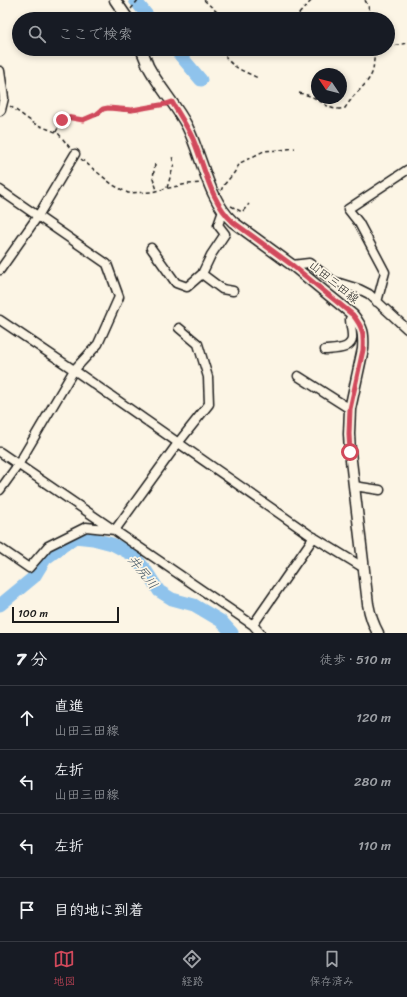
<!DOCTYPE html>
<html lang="ja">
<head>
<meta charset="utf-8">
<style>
	:root { --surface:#171b24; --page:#20242c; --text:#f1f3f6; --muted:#9ea1a6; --line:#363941; --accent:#d1495b }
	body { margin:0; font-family:Sriracha,"Klee One",sans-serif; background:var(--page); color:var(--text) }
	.compass { position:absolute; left:311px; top:68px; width:36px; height:36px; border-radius:50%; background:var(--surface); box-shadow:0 2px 6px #0003; rotate:305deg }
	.scale { position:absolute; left:12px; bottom:10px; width:107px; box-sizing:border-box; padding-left:4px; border:2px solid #1c1c1c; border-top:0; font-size:11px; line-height:14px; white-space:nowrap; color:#1c1c1c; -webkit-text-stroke:3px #fcf5e5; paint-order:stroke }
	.stop { position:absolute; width:12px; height:12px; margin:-9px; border:3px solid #d1495b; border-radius:50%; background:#fff }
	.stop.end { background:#d1495b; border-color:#fff; box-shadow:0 1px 4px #0008 }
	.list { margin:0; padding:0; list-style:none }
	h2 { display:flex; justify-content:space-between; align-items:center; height:52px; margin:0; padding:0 16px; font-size:17px }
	h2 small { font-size:13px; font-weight:400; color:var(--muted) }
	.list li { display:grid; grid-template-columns:26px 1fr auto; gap:12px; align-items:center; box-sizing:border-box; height:64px; padding:0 16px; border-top:1px solid var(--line) }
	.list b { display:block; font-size:15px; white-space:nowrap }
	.list p { margin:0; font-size:13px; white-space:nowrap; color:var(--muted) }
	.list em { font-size:13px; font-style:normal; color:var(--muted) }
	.icon { flex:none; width:22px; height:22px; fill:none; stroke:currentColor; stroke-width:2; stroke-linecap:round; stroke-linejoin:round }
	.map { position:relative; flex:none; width:407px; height:633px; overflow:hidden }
	.search { position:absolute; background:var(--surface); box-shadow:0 2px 6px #0003; left:12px; right:12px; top:12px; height:44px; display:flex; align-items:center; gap:10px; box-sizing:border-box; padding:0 14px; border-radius:22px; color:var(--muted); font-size:15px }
	.sheet { height:308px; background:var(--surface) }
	nav { display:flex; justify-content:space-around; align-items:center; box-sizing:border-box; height:56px; border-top:1px solid var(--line); background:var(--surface); font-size:11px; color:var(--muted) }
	nav a { display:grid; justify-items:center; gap:2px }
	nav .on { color:var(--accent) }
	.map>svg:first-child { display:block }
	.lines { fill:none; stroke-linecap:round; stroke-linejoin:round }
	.river { stroke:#8fc3ec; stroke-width:13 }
	.minor-casing { stroke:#1c1c1c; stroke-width:11 }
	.major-casing { stroke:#1c1c1c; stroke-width:13 }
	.path { stroke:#1c1c1c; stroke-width:1.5; stroke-dasharray:4 3; stroke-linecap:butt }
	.minor { stroke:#fcf5e5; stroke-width:8 }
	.major { stroke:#fcf5e5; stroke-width:10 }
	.route { stroke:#d1495b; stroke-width:5 }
	.labels { text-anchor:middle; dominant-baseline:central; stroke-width:3.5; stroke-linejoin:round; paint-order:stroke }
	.street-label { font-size:12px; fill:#1c1c1c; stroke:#fcf5e5 }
	.water-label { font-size:13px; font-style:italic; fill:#445665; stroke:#fcf5e5 }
</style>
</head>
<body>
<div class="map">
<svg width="407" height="633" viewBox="0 0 407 633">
	<rect width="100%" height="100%" fill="#fcf5e5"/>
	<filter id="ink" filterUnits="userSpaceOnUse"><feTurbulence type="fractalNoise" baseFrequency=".025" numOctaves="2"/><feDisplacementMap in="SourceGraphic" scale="8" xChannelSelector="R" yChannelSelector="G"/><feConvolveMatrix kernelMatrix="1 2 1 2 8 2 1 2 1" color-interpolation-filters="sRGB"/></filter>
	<g filter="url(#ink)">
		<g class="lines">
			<!-- river -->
			<path class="river" d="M135,0l15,19
				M175,49l26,31
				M0,605l34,-28 11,-18 30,-22 18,2 19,5 21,11 12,14 14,22 13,8 22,6 27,16 11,12"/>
			<!-- minor casing -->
			<g class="minor-casing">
				<path id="minor" d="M0,71l4,27 -3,12 -1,1
					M0,190l107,74 12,33 -21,47 -24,26 -56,95 -18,25
					M151,248l25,35 11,4 15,-13 9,-19 14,-21 -7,-9 5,-14
					M292,265l17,-2 24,18 26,8 10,5 38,35
					M0,270l38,-54 37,-62
					M202,274l20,15 11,2
					M377,302l8,-30 -26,-49 -11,-14 59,-39
					M0,320l74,50 236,165 54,33
					M325,350c10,-1 29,0 27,-15 0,-5 -2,-10 -2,-16l3,-4
					M298,376l52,33
					M0,452l253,173 7,8
					M354,486l26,4
					M0,548l29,20 19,-22 38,-19 29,3 63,-87 31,-39 -1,-27 -10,-33 -19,-16
					M253,625l61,-88"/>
			</g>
			<!-- major casing -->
			<g class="major-casing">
				<path id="major" d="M115,0l13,19
					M141,49c3,6 5,12 7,17 11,21 28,39 39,60 15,30 21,73 46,96l59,43 61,50c10,13 11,18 10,34l-13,60 -1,25 1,18 18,152c2,11 5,20 10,29"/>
			</g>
			<!-- path -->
			<path class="path" d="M204,0l16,15v4
				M365,0l9,19
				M131,9l7,-9
				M294,19l18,-19
				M388,47l19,-4
				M223,49c3,17 21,22 35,29
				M299,93c5,1 11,3 16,5 11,6 16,14 30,10 2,-3 5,-7 7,-10 7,-8 16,-15 20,-25 3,-8 0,-19 7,-24
				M10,106l25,18 23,9 13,16
				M56,132l6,-12 4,-3 17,3 14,-6 6,-5 5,-1 24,3 31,-7
				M81,159l32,26 15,8 23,-1 36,-8 14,-1
				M155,164l-2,14 4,12
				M167,188l7,-24 -2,-8
				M221,191l2,-5 11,-13 6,-10 24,-12 16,-1 15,-2
				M231,206l11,6 7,-8"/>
			<!-- minor -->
			<use href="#minor" class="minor"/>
			<!-- major -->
			<use href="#major" class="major"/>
		</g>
	</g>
	<g class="lines" filter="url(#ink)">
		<!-- route -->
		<path class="route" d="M62,120l4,-3 17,3 14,-6 6,-5 5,-1 24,2 34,-6 6,-2c7,12 15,24 21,37 12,28 17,62 40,83l59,43 61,50c10,13 11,18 10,35l-13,59 -1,25 1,18"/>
	</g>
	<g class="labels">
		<!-- street labels -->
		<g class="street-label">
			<text transform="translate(334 282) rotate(39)">山田三田線</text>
		</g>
		<!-- water labels -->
		<g class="water-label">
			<text transform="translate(143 572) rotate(51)">井尻川</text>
		</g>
	</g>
</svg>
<svg class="compass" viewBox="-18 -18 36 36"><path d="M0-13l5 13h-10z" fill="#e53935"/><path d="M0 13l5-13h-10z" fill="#9ea1a6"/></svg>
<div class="scale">100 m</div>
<div class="stop" style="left:350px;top:452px"></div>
<div class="stop end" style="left:62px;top:120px"></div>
<div class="search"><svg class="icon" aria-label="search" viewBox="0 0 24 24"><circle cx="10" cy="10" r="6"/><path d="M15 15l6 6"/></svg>ここで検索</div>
</div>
<section class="sheet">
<h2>7 分<small>徒歩 · 510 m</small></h2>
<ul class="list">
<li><svg class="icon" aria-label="ahead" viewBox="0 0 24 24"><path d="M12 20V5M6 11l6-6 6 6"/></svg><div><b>直進</b><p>山田三田線</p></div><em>120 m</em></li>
<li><svg class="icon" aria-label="left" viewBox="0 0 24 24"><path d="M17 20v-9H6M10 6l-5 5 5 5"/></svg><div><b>左折</b><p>山田三田線</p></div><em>280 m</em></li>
<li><svg class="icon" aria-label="left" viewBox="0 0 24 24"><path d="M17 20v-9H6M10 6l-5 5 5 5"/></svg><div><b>左折</b></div><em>110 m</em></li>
<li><svg class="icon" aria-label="arrive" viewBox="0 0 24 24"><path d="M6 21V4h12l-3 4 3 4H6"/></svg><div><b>目的地に到着</b></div></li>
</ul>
</section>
<nav>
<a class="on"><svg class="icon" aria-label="map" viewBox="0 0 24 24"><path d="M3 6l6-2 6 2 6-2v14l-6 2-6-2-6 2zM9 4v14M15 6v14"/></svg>地図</a>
<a><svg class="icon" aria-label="directions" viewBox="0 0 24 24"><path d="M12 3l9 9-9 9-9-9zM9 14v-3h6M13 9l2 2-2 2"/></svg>経路</a>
<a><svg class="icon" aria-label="saved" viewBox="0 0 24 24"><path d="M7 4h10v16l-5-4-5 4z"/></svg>保存済み</a>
</nav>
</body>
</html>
